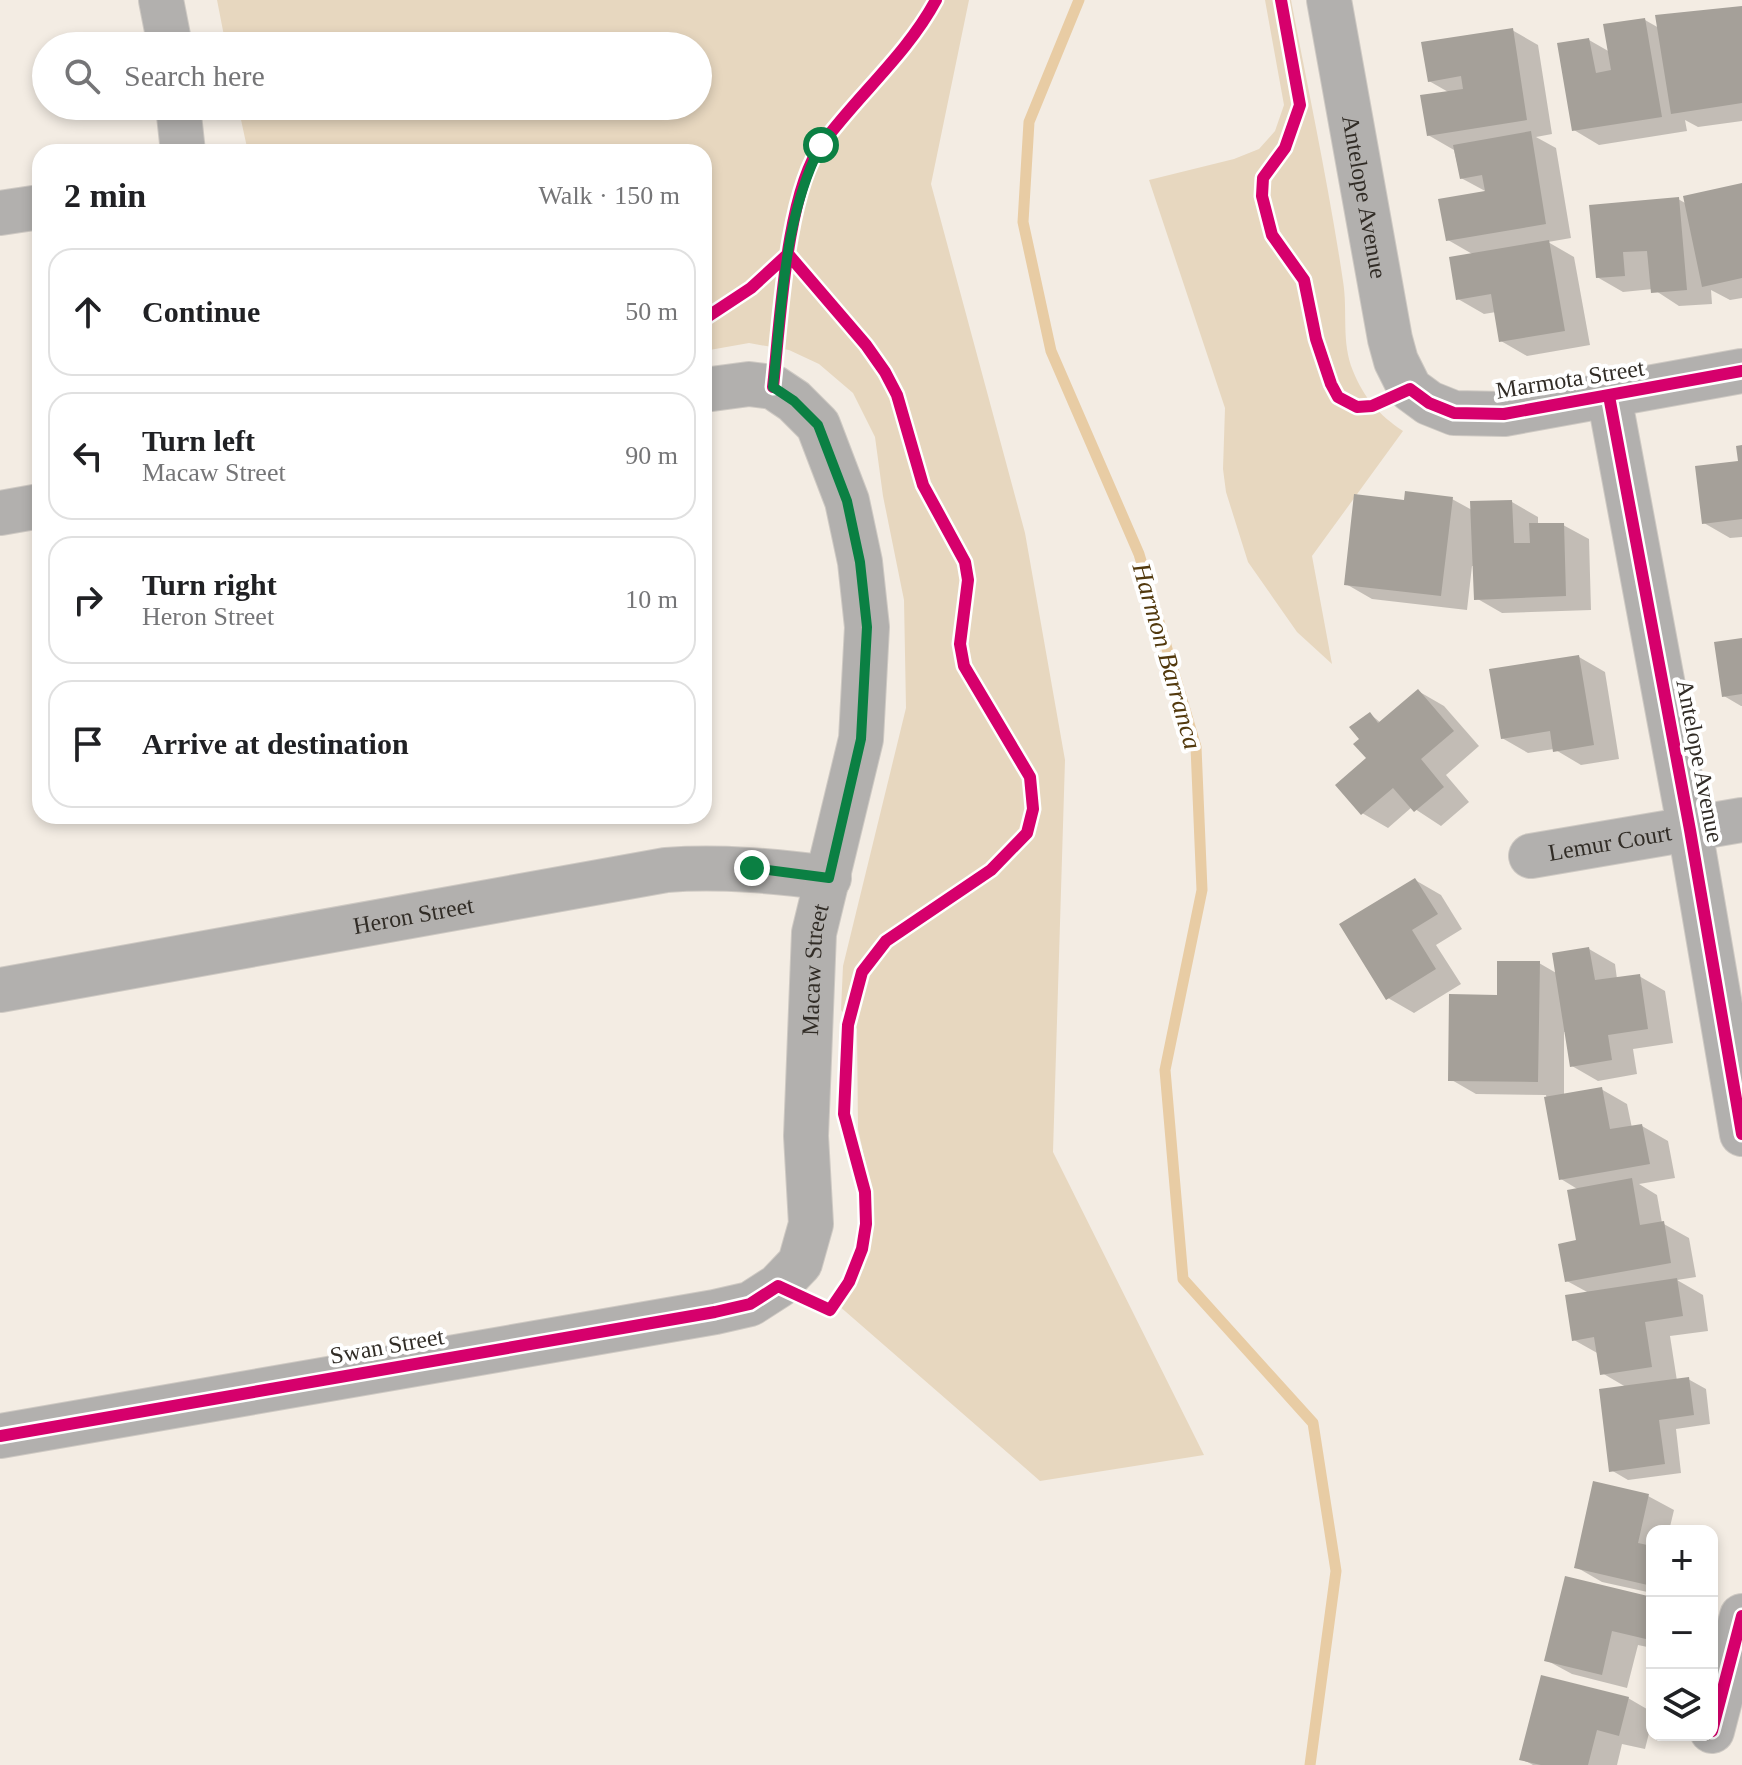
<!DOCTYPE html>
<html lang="en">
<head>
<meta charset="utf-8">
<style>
	:root { --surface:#fff; --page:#f2f2f2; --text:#202124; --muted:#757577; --line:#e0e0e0 }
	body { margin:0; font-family:Georgia,serif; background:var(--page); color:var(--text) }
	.controls { position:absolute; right:24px; bottom:24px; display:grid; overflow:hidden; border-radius:16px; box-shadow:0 4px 12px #0003 }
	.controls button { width:72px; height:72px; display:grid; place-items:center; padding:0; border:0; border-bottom:2px solid var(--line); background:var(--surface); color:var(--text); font:40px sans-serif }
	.stop { position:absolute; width:24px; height:24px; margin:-18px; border:6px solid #0b8043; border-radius:50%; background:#fff }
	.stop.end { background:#0b8043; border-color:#fff; box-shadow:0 2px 8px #0008 }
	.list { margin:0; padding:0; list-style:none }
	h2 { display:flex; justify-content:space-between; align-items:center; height:104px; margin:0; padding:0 32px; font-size:34px }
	h2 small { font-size:26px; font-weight:400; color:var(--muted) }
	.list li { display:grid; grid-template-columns:52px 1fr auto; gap:24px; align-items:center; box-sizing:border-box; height:128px; margin:0 16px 16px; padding:0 16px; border:2px solid var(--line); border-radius:24px }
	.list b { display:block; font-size:30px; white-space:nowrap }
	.list p { margin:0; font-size:26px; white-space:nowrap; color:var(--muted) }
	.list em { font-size:26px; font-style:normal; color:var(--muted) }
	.icon { flex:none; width:44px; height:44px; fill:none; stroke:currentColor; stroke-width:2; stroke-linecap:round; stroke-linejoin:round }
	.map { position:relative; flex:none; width:1742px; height:1765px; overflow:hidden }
	.search { position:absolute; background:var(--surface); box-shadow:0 4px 12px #0003; left:32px; top:32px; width:680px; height:88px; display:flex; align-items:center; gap:20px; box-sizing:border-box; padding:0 28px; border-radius:44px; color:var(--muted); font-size:30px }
	.panel { position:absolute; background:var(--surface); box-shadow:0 4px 12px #0003; left:32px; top:144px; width:680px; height:680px; border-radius:24px }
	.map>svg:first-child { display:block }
	.green { fill:#e7d7bf }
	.shadow { fill:#0003 }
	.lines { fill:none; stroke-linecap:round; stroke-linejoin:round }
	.stream { stroke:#e8cca4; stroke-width:11 }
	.building { fill:#a5a099 }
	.minor-casing { stroke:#cec9c3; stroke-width:46 }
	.minor { stroke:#b2b0ae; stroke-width:44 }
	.cycleway-casing { stroke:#fff; stroke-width:17 }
	.cycleway { stroke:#d6006c; stroke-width:12 }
	.route { stroke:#0b8043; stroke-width:10 }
	.labels { text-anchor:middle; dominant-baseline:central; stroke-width:8; stroke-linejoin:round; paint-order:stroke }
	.street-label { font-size:24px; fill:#312c26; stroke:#fff }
	.water-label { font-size:26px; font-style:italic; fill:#52390d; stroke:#fff }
</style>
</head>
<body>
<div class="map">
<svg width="1742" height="1765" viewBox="0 0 1742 1765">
	<rect width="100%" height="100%" fill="#f3ece3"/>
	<!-- green -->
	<path class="green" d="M217,0h752l-38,184 94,349 40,227 -12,392 151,303 -164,26 -202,-176 26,-37 8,-50 -4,-44 -10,-45 -1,-100 -16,-19 2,-44 63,-258 -2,-108 -21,-104 -8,-59 -22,-44 -34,-29 -30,-14 -40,-7 -45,8v-199h-456l-10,-46h460v-60h-472z
		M1265,0h26c18,94 38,187 52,281 5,31 -2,61 10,90 11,27 26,44 50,60l-91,125 20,108 -35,-32 -49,-70 -22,-70 -3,-23 2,-61 -76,-228 85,-21 25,-10 16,-18 9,-26z"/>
	<!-- shadow -->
	<path class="shadow" d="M1742,8v113l-44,6 -13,-7 2,11 -88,14 -25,-15 15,-90 21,12 35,-32 14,8z
		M1512,30l26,15 14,89 -16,3 20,11 15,90 -23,4 26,15 16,88 -63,11 -26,-15 -5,-29 -12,2 -26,-15 16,-44 -26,-15 39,-48 -26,-14 -7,-28 -26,-15 22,-42 -21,-12z
		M1742,185v113l-12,2 -19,-10 1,14 -33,2 -26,-17 -30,3 -26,-15 -6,-70 87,-8 9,5z
		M1742,447v90l-12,1 -26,-15 36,-60z
		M1452,499l20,11 40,-8 26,15v8h25l26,14 2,71 -89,3 -26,-15 -1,-32h-3l-5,44 -95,-11 -26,-15 59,-82z
		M1742,640v66h-1l-17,-10z
		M1579,657l26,15 14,87 -38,6 -27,-16 -26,4 -26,-15z
		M1418,691l26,15 35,40 -33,29 23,27 -28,24 -29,-19 -24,21 -26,-15 7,-54 -7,-20 8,-25 11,9z
		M1415,880l26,15 21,34 -26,16 25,39 -47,29 -26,-15z
		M1589,949l26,15 2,15 22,-3 26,15 8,52 -40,6 4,25 -39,7 -26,-15 -5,-34h-3v64l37,-7 26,15 5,24 10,-2 26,15 7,37 -36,6 18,11 5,28 27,15 7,39 -19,3 26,15 5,36 -38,5 7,45 11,-2 18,10 4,35 -34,5 5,44 -53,7 -17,-10 15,-83 -24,-14 -3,-19 -25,-14 15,-47 -22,-12 12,-39v-52l-18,-11 -15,-84 -70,-1 -26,-15 49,-82 40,-34 19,11z
		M1648,1496l26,14 -5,21h-17v62l-50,-11 -26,-15z
		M1652,1599v49l-14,-3 -11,43 -55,-14 -26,-14z
		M1628,1698l24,14v9l-7,28 -23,-5 -5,21h-84l-11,-6z"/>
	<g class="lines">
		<!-- stream -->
		<path class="stream" d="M1079,0l-50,122 -6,100 28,129 88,203 57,193 6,143 -37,180 18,209 130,144 23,148 -26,194"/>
	</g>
	<!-- building -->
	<path class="building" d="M1742,6v97l-71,11 -16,-99z
		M1645,18l17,99 -90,14 -15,-88 32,-5 7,35 15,-3 -8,-46z
		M1513,28l14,92 -100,16 -7,-41 43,-6 -2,-13 -33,6 -7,-40z
		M1531,131l15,93 -100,17 -8,-42 47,-8 -3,-16 -22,4 -7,-34z
		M1742,183v95l-40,9 -19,-91z
		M1679,197l8,93 -36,3 -4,-42 -24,1 2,24 -29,2 -7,-73z
		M1549,240l16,91 -66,11 -8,-48 -35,6 -7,-43z
		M1742,445v74l-40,5 -7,-58 43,-5 -2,-15z
		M1405,491l48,6 -12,99 -97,-11 10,-91 50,6z
		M1512,500l2,43h16l-1,-20h35l2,73 -92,4 -4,-99z
		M1742,638v56l-20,3 -8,-55z
		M1579,655l15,90 -41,7 -3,-21 -49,8 -12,-70z
		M1418,689l36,42 -33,28 23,28 -30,25 -21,-24 -32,27 -26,-30 31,-27 -13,-14 6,-5 -10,-12 21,-15 8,11z
		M1415,878l23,36 -26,16 24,39 -50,31 -47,-76z
		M1589,947l6,33 45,-6 8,55 -40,6 4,25 -42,7 -18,-114z
		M1497,961h43l-2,121 -90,-1 1,-87 48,1z
		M1602,1087l8,42 32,-5 8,40 -91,16 -15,-83z
		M1632,1178l8,47 24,-4 7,42 -106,19 -7,-38 18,-4 -9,-50z
		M1677,1278l6,38 -38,6 7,45 -52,8 -6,-38 -22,4 -7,-46z
		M1689,1377l5,38 -35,5 6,44 -56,8 -10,-83z
		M1593,1481l56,13 -11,49 14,3v40l-78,-18z
		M1565,1576l87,21v17l-6,25 -34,-8 -10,44 -58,-14z
		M1541,1675l88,22 -10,39 -22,-6 -9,35h-47l-22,-5z"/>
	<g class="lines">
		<!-- minor casing -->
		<g class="minor-casing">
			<g id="minor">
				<path d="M161,0l9,46"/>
				<path id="s1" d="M1329,0l61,339 6,22 14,28 19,14 25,10 50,1 238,-43"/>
				<path d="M178,106l5,46"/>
				<path d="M0,213l40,-6"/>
				<path d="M1609,396l81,434 52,304"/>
				<path d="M0,513l40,-7"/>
				<path id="s2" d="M1531,856l211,-36"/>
				<path id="s3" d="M0,990l666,-120c56,-4 108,1 163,8"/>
				<path id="s4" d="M0,1436l715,-124 35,-8 28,-18 22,-23 11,-39 -5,-88 8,-203 47,-194 6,-112 -7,-65 -13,-61 -29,-76 -24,-24 -21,-14 -24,-3 -45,6"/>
				<path d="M1712,1731l30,-115"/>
			</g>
		</g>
		<!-- minor -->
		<use href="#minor" class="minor"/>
		<!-- cycleway casing -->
		<g class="cycleway-casing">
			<path id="cycleway" d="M1281,0l19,105 -15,43 -22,30 -1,18 10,39 32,45 12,59 15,45 7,13 19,10 15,-1 38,-17 19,14 25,10 50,1 238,-43
				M773,387c7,-62 13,-195 49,-243 37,-50 85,-90 114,-144
				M1609,396l81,434 52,304
				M0,1436l715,-124 35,-8 28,-18 52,24 19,-28 13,-33 4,-25 -1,-32 -21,-78 4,-89 14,-53 24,-31 105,-71 36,-37 6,-24 -3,-32 -66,-111 -4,-22 8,-64 -3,-18 -42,-77 -26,-90 -12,-23 -19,-27 -78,-91 -37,34 -47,31
				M1712,1731l30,-115"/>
		</g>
		<!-- cycleway -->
		<use href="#cycleway" class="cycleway"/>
	</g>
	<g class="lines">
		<!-- route -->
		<path class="route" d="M752,868l77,10 32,-139 6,-112 -7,-65 -13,-61 -29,-76 -24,-24 -21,-14c9,-80 10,-169 48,-242"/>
	</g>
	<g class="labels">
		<!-- street labels -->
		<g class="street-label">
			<text stroke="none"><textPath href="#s1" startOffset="200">Antelope Avenue</textPath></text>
			<text transform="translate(1570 379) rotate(-9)">Marmota Street</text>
			<text transform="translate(1700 761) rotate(79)">Antelope Avenue</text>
			<text stroke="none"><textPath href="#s2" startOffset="80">Lemur Court</textPath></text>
			<text stroke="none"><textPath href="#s3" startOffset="420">Heron Street</textPath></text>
			<text stroke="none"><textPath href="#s4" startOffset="1122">Macaw Street</textPath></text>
			<text transform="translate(387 1346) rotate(-10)">Swan Street</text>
		</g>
		<!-- water labels -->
		<g class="water-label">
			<text transform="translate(1167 656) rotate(74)">Harmon Barranca</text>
		</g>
	</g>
</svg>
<div class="controls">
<button>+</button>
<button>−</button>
<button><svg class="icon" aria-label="layers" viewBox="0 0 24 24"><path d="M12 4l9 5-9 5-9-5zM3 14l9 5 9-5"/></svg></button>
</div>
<div class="stop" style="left:821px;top:145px"></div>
<div class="stop end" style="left:752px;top:868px"></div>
<div class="search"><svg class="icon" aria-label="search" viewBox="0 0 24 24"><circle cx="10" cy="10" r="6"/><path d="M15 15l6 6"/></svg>Search here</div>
<section class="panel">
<h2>2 min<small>Walk · 150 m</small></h2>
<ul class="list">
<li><svg class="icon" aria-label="ahead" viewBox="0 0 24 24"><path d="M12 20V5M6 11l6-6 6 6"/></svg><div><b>Continue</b></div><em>50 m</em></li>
<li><svg class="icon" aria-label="left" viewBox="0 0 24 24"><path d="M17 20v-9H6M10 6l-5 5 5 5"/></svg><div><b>Turn left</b><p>Macaw Street</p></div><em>90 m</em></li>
<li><svg class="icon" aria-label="right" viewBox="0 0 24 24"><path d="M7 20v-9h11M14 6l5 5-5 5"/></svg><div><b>Turn right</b><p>Heron Street</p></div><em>10 m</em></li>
<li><svg class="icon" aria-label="arrive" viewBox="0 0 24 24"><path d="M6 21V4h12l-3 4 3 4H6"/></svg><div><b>Arrive at destination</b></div></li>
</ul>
</section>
</div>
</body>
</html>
